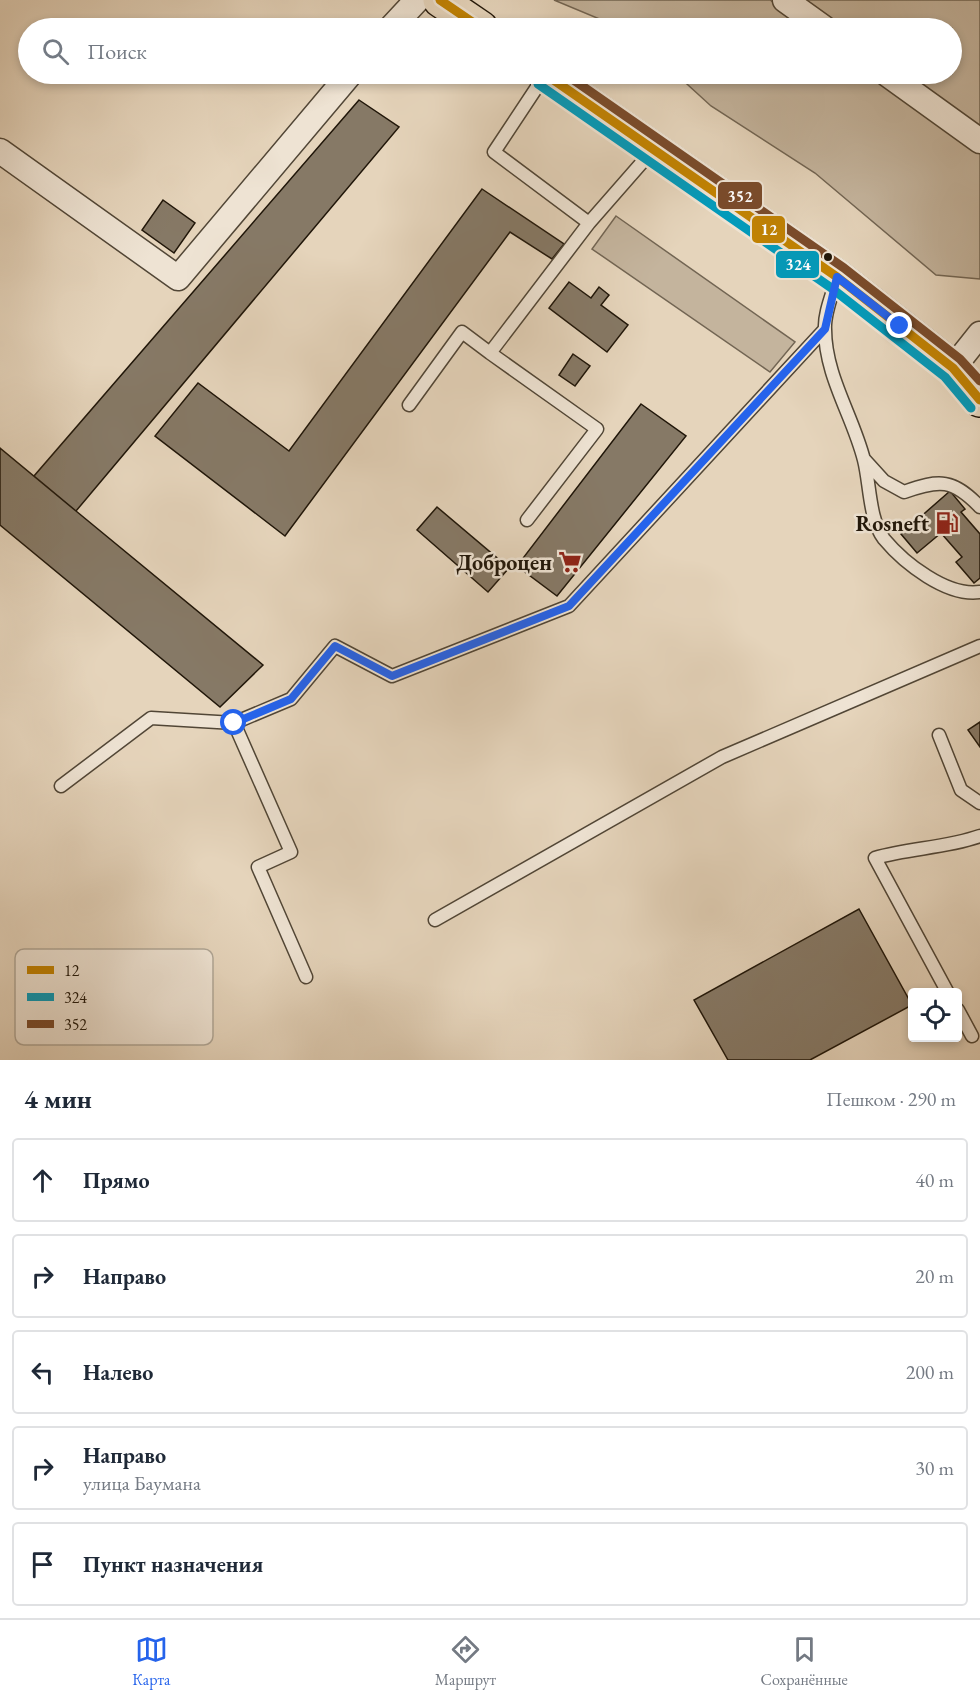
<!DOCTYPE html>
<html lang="ru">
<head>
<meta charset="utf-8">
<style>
	:root { --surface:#fff; --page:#f6f6f7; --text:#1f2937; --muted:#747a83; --line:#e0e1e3; --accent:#2563eb }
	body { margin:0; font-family:"EB Garamond",serif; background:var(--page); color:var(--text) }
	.controls { position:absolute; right:18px; bottom:18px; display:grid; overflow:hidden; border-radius:6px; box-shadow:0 3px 9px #0003 }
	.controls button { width:54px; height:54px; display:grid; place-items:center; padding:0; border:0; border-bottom:2px solid var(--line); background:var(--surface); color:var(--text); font:30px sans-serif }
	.stop { position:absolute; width:18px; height:18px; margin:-14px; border:4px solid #2563eb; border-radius:50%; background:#fff }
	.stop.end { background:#2563eb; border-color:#fff; box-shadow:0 2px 6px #0008 }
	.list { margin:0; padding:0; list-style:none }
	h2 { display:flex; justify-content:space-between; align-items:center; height:78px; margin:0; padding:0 24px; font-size:26px }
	h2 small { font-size:20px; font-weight:400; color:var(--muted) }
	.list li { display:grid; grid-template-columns:39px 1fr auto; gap:18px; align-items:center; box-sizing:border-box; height:84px; margin:0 12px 12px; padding:0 12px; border:2px solid var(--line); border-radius:6px }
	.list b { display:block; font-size:22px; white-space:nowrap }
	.list p { margin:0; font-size:20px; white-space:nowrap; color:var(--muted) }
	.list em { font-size:20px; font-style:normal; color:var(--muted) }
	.icon { flex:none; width:33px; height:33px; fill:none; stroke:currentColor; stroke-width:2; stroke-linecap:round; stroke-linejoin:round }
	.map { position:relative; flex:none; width:980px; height:1060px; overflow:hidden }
	.search { position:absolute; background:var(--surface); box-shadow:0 3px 9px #0003; left:18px; right:18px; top:18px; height:66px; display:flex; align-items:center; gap:15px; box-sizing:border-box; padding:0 21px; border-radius:33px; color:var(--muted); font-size:22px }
	.sheet { height:558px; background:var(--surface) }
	nav { display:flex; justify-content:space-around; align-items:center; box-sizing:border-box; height:84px; border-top:2px solid var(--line); background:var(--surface); font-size:16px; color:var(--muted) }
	nav a { display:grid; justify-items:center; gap:3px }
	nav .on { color:var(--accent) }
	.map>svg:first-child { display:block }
	.green { fill:#c4b49d; stroke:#726553; stroke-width:1.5 }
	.building { fill:#867966; stroke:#201609; stroke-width:1.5 }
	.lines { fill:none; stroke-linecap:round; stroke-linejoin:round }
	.lane-casing { stroke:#514636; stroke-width:15 }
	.street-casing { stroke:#514636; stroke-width:27 }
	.primary-casing { stroke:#201609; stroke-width:36 }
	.lane { stroke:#eee3d3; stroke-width:12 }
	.street { stroke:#eee3d3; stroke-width:24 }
	.primary { stroke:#e5d4bb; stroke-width:33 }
	.bus-1-casing { stroke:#eee3d3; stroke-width:14 }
	.bus-2-casing { stroke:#eee3d3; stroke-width:14 }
	.bus-3-casing { stroke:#eee3d3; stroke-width:14 }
	.bus-1 { stroke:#c18202; stroke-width:9 }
	.bus-2 { stroke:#039aba; stroke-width:9 }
	.bus-3 { stroke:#7a4b2a; stroke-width:9 }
	.route { stroke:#2563eb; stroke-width:8 }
	.bus-dot { fill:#201609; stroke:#eee3d3; stroke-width:2 }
	.labels { text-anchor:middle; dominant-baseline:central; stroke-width:5; stroke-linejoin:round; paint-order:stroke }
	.poi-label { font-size:22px; font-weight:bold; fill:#201609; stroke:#eee3d3; text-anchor:end }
	.key { fill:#eee3d3; stroke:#b0a696; stroke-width:1.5 }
	.key-label { font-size:16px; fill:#201609 }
	.line-badge { stroke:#eee3d3; stroke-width:2 }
	.badge-label { font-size:16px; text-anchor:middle; font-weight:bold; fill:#fff }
</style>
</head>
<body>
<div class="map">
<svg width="980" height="1060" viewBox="0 0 980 1060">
	<rect width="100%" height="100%" fill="#e5d4bb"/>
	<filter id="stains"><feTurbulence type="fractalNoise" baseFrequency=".00333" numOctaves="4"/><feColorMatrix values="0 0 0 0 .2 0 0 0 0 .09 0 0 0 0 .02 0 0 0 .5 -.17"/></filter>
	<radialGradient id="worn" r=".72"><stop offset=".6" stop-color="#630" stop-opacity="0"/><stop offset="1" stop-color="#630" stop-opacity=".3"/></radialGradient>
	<!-- green -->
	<path class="green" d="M554,0h216l41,28h-190z
		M794,0h186v132l-82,-58h54v-46h-118z
		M676,74h198l106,75v130l-44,-4 -121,-102 -104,-67z
		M616,216l179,126 -25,30 -178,-123z"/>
	<!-- building -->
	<path class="building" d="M359,100l40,27 -323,384 -42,-35z
		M482,189l82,55 -12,15 -42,-27 -225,304 -130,-100 43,-53 91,68z
		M163,200l32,23 -21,30 -32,-23z
		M569,282l22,16 8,-11 10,8 -8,10 27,20 -21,27 -58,-44z
		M573,354l17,12 -15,20 -16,-11z
		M641,404l45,32 -129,160 -40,-30z
		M0,448l76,63 187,154 -43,42 -220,-182z
		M950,491l15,18 -4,3 19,22v44l-6,5 -18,-21 6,-5 -21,-24 -24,20 -16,-19z
		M437,507l72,61 -21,24 -71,-62z
		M980,722v25l-12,-17z
		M859,909l53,96 -102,55h-82l-34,-60z"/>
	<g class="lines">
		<!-- lane casing -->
		<g class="lane-casing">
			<path id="lane" d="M545,75l-51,77 95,71
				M836,281c-4,14 -12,33 -11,48 0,47 28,87 39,131 6,23 5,60 20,79 20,24 63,58 96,53
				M409,405l53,-73 28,21
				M864,459l20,22 20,11c36,-13 49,-13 76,15
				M527,520l70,-91 -107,-76 99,-130 63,-72
				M939,735l22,55 19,13
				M61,786l90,-68 83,5
				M435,920l287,-163 258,-111
				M306,977l-48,-110 33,-15 -57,-129 57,-24 44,-53 57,30 177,-70 256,-277
				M948,993l-73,-135c34,-10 71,-10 105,-22
				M958,1010l14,26"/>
		</g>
		<!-- street casing -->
		<g class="street-casing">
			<path id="street" d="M785,0l39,28
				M391,28l26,-28
				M887,74l93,67
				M0,151l178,127 172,-204
				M953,368l27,-34"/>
		</g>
		<!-- primary casing -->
		<g class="primary-casing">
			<path id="primary" d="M440,0l41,28
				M545,74l292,203 116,91 27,32"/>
		</g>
		<!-- lane -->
		<use href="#lane" class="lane"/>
		<!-- street -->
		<use href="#street" class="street"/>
		<!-- primary -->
		<use href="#primary" class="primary"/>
		<!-- bus-1 casing -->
		<g class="bus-1-casing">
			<path id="bus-1" d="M440,0l41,28
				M545,74l292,203 116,91 27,32"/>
		</g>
		<!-- bus-2 casing -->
		<g class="bus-2-casing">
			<path id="bus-2" d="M538,84l292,203 115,90 26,31"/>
		</g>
		<!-- bus-3 casing -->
		<g class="bus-3-casing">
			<path id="bus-3" d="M565,74l279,194 116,91 20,22"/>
		</g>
		<!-- bus-1 -->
		<use href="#bus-1" class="bus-1"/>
		<!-- bus-2 -->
		<use href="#bus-2" class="bus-2"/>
		<!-- bus-3 -->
		<use href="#bus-3" class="bus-3"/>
	</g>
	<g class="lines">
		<!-- route -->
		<path class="route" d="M234,723l57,-24 44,-53 57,30 177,-70 256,-277 12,-52 63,49"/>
	</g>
	<!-- icons -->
	<defs>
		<g id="fuel-bare" transform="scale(1.8)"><path d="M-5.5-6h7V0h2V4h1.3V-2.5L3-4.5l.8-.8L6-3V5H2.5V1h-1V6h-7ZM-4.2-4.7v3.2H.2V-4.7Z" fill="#8f2418" stroke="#eee3d3" stroke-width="2.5" paint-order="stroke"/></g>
		<g id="supermarket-bare" transform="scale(1.8)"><path d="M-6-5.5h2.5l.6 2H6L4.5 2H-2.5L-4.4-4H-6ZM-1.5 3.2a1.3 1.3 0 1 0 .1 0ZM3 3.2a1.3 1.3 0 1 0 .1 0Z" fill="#8f2418" stroke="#eee3d3" stroke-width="2.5" paint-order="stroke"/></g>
	</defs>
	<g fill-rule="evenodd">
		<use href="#fuel-bare" x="947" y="523"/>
		<use href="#supermarket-bare" x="570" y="562"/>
	</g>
	<!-- markers -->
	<circle class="bus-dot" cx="828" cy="257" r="5"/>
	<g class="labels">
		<!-- poi labels -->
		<g class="poi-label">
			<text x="929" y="523">Rosneft</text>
			<text x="552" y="562">Доброцен</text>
		</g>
	</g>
	<!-- legend -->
	<rect x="15" y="949" width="198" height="96" rx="9" class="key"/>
	<rect x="27" y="966" width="27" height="8" fill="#c18202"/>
	<rect x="27" y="993" width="27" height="8" fill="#039aba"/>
	<rect x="27" y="1020" width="27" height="8" fill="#7a4b2a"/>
	<g class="key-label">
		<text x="64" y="976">12</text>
		<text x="64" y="1003">324</text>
		<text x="64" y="1030">352</text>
	</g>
	<g class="line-badge">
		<rect x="717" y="181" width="46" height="29" rx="6" fill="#7a4b2a"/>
		<rect x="751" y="215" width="35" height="29" rx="6" fill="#c18202"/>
		<rect x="775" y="250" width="45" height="29" rx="6" fill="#039aba"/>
	</g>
	<g class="badge-label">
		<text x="740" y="202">352</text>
		<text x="769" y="235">12</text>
		<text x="798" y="270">324</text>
	</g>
	<rect width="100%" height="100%" filter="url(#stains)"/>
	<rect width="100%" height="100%" fill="url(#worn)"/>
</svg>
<div class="controls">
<button><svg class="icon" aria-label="locate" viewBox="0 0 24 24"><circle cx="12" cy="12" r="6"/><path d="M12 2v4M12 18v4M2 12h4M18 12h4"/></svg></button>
</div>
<div class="stop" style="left:234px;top:723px"></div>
<div class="stop end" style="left:900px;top:326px"></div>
<div class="search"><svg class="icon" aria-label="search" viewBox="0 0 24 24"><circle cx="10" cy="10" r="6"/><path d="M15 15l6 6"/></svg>Поиск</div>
</div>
<section class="sheet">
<h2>4 мин<small>Пешком · 290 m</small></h2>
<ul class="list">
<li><svg class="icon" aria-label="ahead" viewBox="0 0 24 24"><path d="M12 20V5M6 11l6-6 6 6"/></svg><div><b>Прямо</b></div><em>40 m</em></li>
<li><svg class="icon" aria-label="right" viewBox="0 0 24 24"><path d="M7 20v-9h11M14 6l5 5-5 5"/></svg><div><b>Направо</b></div><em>20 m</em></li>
<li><svg class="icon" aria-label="left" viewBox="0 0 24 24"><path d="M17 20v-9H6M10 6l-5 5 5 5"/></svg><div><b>Налево</b></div><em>200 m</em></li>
<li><svg class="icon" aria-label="right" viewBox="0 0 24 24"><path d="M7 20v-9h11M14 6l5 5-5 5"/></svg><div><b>Направо</b><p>улица Баумана</p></div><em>30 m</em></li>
<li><svg class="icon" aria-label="arrive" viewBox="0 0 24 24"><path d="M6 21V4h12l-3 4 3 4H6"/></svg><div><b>Пункт назначения</b></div></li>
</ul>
</section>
<nav>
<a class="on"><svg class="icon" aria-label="map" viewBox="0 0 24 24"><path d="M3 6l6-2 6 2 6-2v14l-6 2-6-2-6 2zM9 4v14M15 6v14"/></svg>Карта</a>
<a><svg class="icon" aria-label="directions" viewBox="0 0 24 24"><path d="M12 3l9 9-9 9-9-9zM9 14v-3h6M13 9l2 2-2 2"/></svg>Маршрут</a>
<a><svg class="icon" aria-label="saved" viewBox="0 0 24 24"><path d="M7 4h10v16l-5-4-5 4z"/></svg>Сохранённые</a>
</nav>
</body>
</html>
